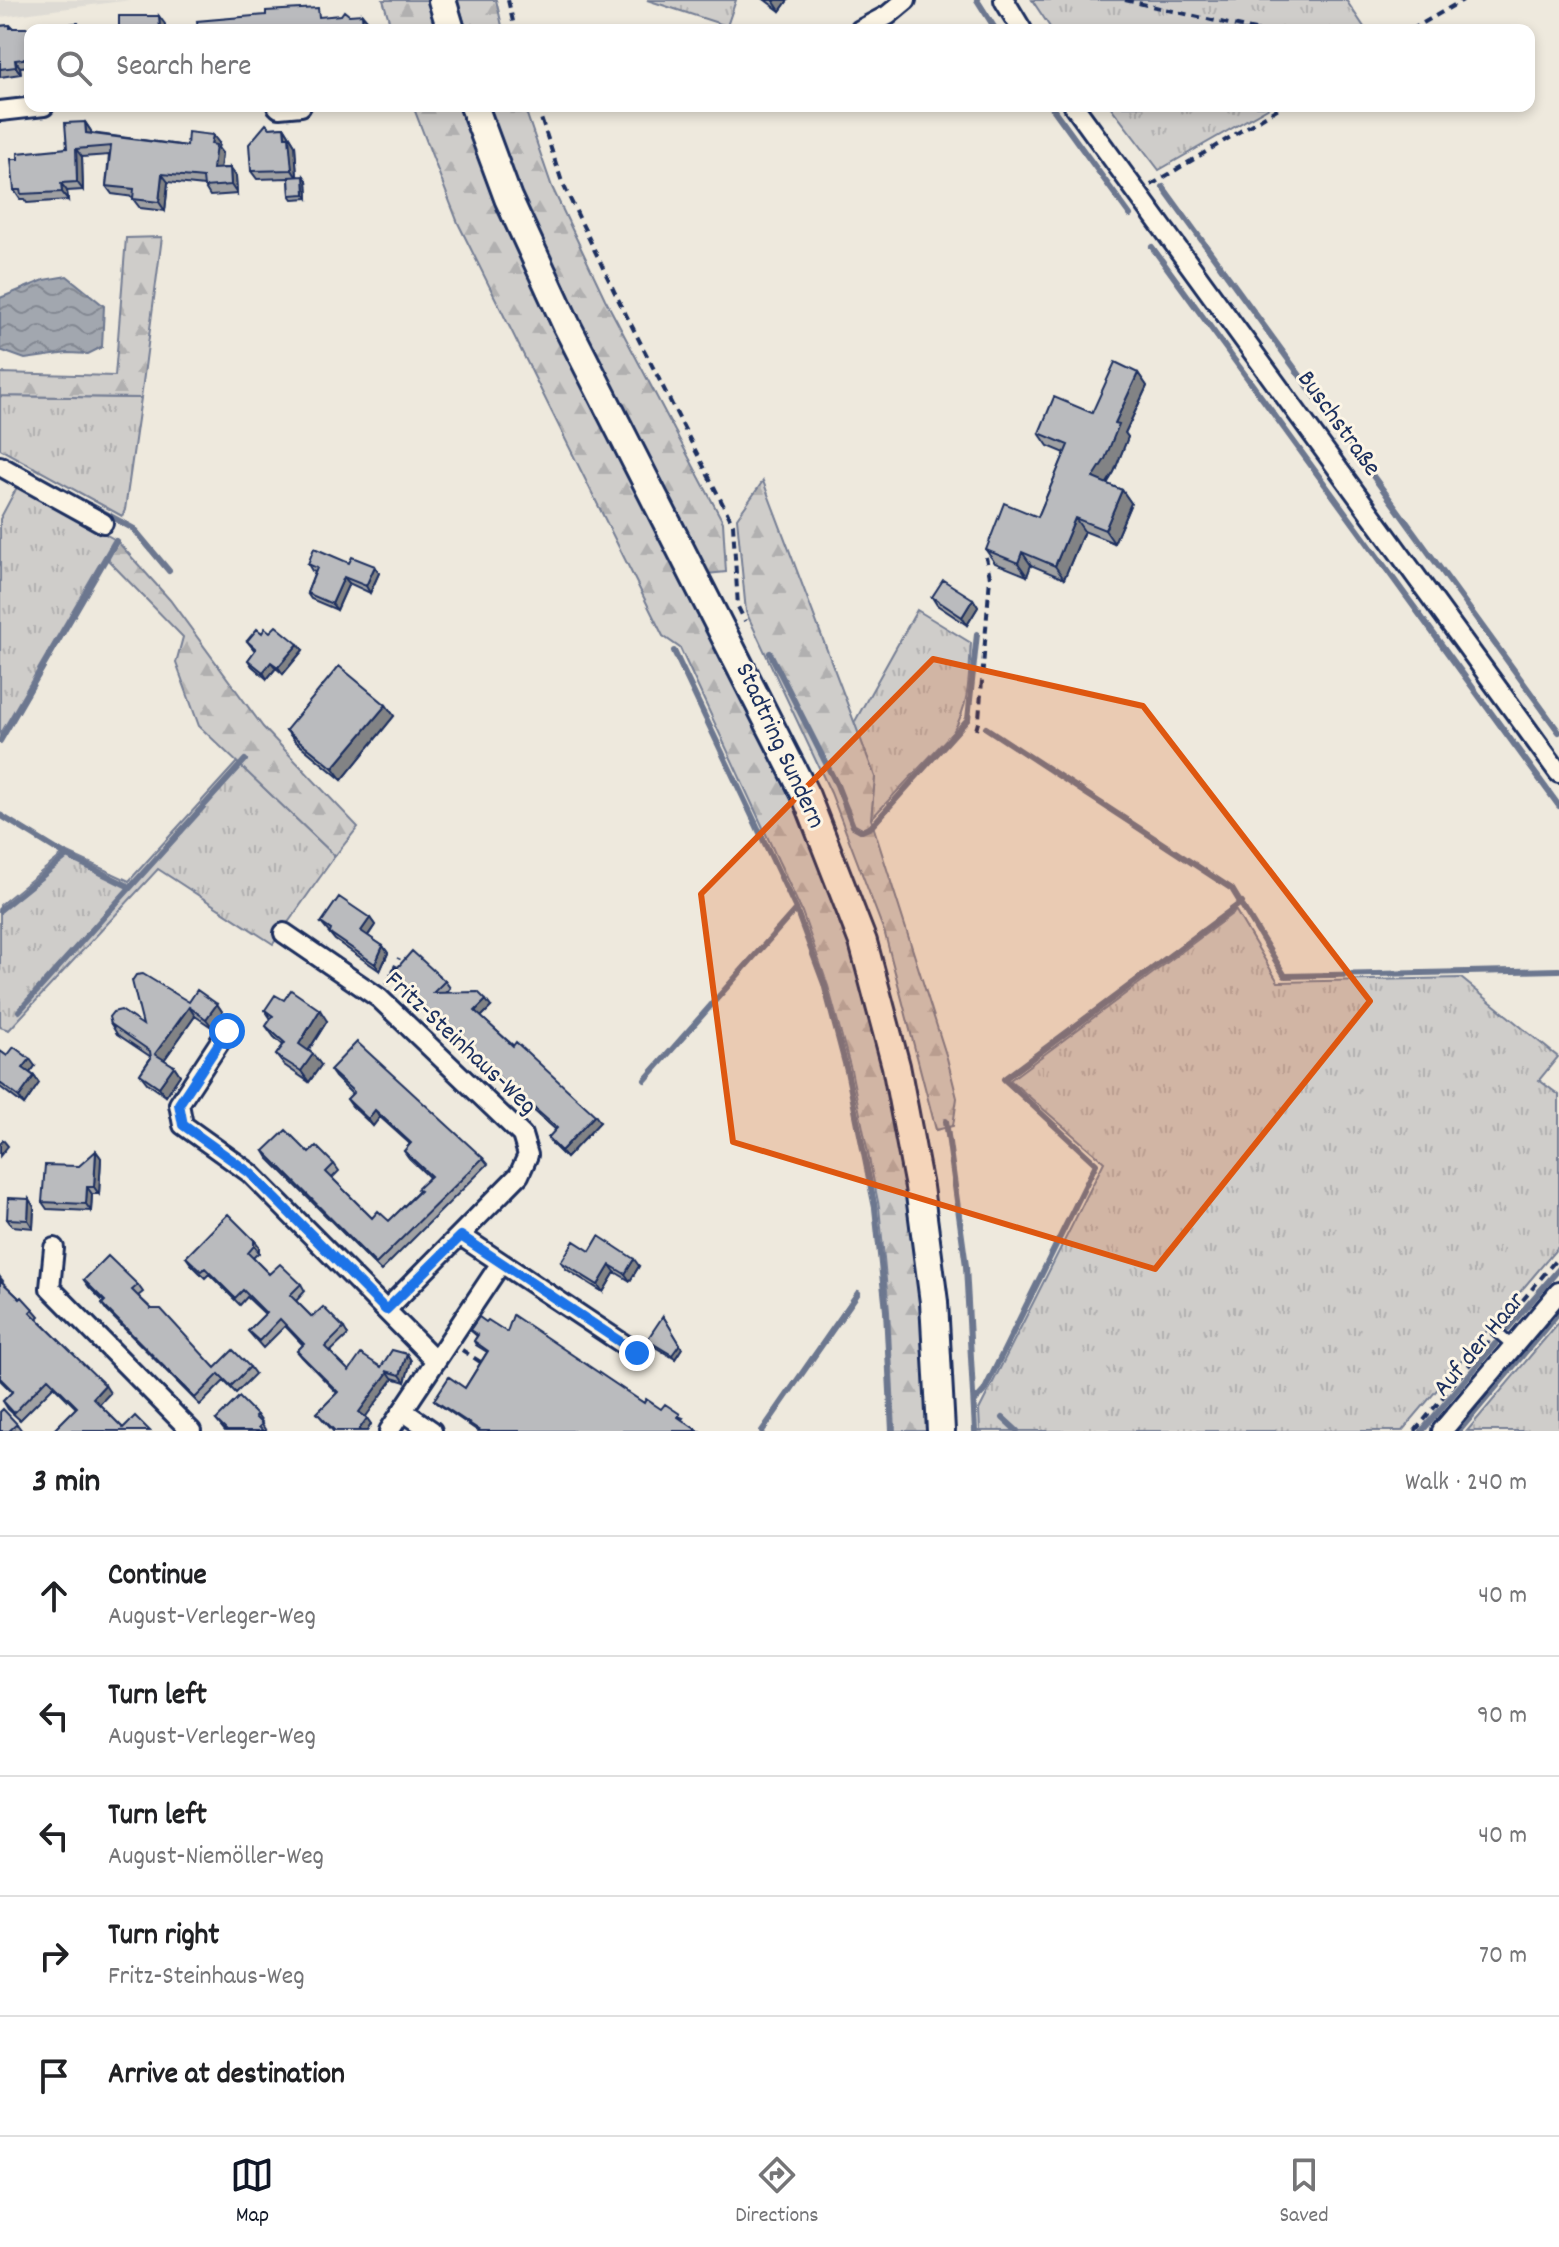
<!DOCTYPE html>
<html lang="en">
<head>
<meta charset="utf-8">
<style>
	:root { --surface:#fff; --page:#f6f6f6; --text:#202124; --muted:#757577; --line:#e0e0e0; --accent:#111827 }
	body { margin:0; font-family:Dekko,sans-serif; background:var(--page); color:var(--text) }
	.stop { position:absolute; width:24px; height:24px; margin:-18px; border:6px solid #1a73e8; border-radius:50%; background:#fff }
	.stop.end { background:#1a73e8; border-color:#fff; box-shadow:0 2px 8px #0008 }
	.list { margin:0; padding:0; list-style:none }
	h2 { display:flex; justify-content:space-between; align-items:center; height:104px; margin:0; padding:0 32px; font-size:34px }
	h2 small { font-size:26px; font-weight:400; color:var(--muted) }
	.list li { display:grid; grid-template-columns:52px 1fr auto; gap:24px; align-items:center; box-sizing:border-box; height:120px; padding:0 32px; border-top:2px solid var(--line) }
	.list b { display:block; font-size:30px; white-space:nowrap }
	.list p { margin:0; font-size:26px; white-space:nowrap; color:var(--muted) }
	.list em { font-size:26px; font-style:normal; color:var(--muted) }
	.icon { flex:none; width:44px; height:44px; fill:none; stroke:currentColor; stroke-width:2; stroke-linecap:round; stroke-linejoin:round }
	.map { position:relative; flex:none; width:1559px; height:1431px; overflow:hidden }
	.search { position:absolute; background:var(--surface); box-shadow:0 4px 12px #0003; left:24px; right:24px; top:24px; height:88px; display:flex; align-items:center; gap:20px; box-sizing:border-box; padding:0 28px; border-radius:16px; color:var(--muted); font-size:30px }
	.sheet { height:704px; background:var(--surface) }
	nav { display:flex; justify-content:space-around; align-items:center; box-sizing:border-box; height:112px; border-top:2px solid var(--line); background:var(--surface); font-size:22px; color:var(--muted) }
	nav a { display:grid; justify-items:center; gap:4px }
	nav .on { color:var(--accent) }
	.map>svg:first-child { display:block }
	.built { fill:#dedbd4 }
	.grass { fill:url(#grass-tufts); stroke:#757e94; stroke-width:2 }
	.forest { fill:url(#forest-firs); stroke:#757e94; stroke-width:2 }
	.water { fill:url(#water-waves); stroke:#6c778f; stroke-width:2 }
	.lines { fill:none; stroke-linecap:round; stroke-linejoin:round }
	.stream { stroke:#6c778f; stroke-width:6 }
	.lane-casing { stroke:#1b2f5e; stroke-width:15 }
	.street-casing { stroke:#1b2f5e; stroke-width:24 }
	.secondary-casing { stroke:#1b2f5e; stroke-width:32 }
	.path { stroke:#1b2f5e; stroke-width:4; stroke-dasharray:8 6; stroke-linecap:butt }
	.lane { stroke:#fcf5e5; stroke-width:9 }
	.street { stroke:#fcf5e5; stroke-width:18 }
	.secondary { stroke:#fcf5e5; stroke-width:26 }
	.wall { fill:#a0a1a3; stroke:#1b2f5e; stroke-width:2 }
	.shaded-wall { fill:#828385; stroke:#1b2f5e; stroke-width:2 }
	.building { fill:#babbbe; stroke:#1b2f5e; stroke-width:2 }
	.route { stroke:#1a73e8; stroke-width:10 }
	.marked { fill:#de5710; fill-opacity:0.2; stroke:#de5710; stroke-width:6; stroke-linejoin:round }
	.labels { text-anchor:middle; dominant-baseline:central; stroke-width:6; stroke-linejoin:round; paint-order:stroke }
	.street-label { font-size:26px; fill:#1b2f5e; stroke:#fcf5e5 }
</style>
</head>
<body>
<div class="map">
<svg width="1559" height="1431" viewBox="0 0 1559 1431">
	<defs>
		<pattern id="grass-tufts" width="24" height="20" patternUnits="userSpaceOnUse" patternTransform="scale(2)"><rect width="24" height="20" fill="#cfcdca"/><path d="M3 7l-1-3M5 7V3M7 7l1-3M15 17l-1-3M17 17v-4M19 17l1-3" fill="none" stroke="#b1b0b0"/></pattern>
		<pattern id="forest-firs" width="22" height="20" patternUnits="userSpaceOnUse" patternTransform="scale(2)"><rect width="22" height="20" fill="#cfcdca"/><path d="M5 1l3.5 6h-7zM16 11l3.5 6h-7z" fill="#b1b0b0"/></pattern>
		<pattern id="water-waves" width="16" height="10" patternUnits="userSpaceOnUse" patternTransform="scale(2)"><rect width="16" height="10" fill="#a2a7af"/><path d="M0 5q4-4 8 0t8 0" fill="none" stroke="#838892"/></pattern>
	</defs>
	<rect width="100%" height="100%" fill="#eee9dd"/>
	<filter id="ink" filterUnits="userSpaceOnUse"><feTurbulence type="fractalNoise" baseFrequency=".0125" numOctaves="2"/><feDisplacementMap in="SourceGraphic" scale="16" xChannelSelector="R" yChannelSelector="G"/><feConvolveMatrix kernelMatrix="1 2 1 2 8 2 1 2 1" color-interpolation-filters="sRGB"/></filter>
	<g filter="url(#ink)">
		<!-- built -->
		<path class="built" d="M0,0h130l-130,17z"/>
		<!-- grass -->
		<path class="grass" d="M647,0h89l-9,26z
			M1032,0h314l20,30h-314z
			M1110,106h161l-112,64z
			M0,396l141,2 -16,112 -3,6 -122,-67z
			M18,485l96,54 -114,196v-216z
			M917,610l54,33c-2,32 -1,61 -18,89l-82,87 4,-42 -21,-54z
			M237,762l98,94 -62,88 -115,-75 -149,161 -9,-3v-122l66,-53 63,29z
			M1236,911l42,71 183,-4 97,79 -19,23 20,15v151l-157,185h-422l-1,-21 125,-248 -94,-82z
			M1559,1322v109h-92z"/>
		<!-- forest -->
		<path class="forest" d="M383,0h44l9,30h-44z
			M458,0h38l7,30h-37z
			M413,106h47l37,105 290,576 62,150 36,131 23,116 14,117 6,130h-33l-6,-120 -10,-104 -28,-137 -23,-84 -26,-74 -122,-264 -17,-12 -205,-413z
			M489,106h35l28,81 53,112 118,223 3,50 -19,2 -102,-191 -85,-185z
			M162,237l-21,161 -141,-2v-23l115,3 11,-138z
			M763,481l112,296 -4,42 76,239 10,40 -4,28 -17,4 -51,-196 -54,-141 -85,-181 -9,-94z
			M118,542l52,58 93,127 95,100 -23,29 -136,-130 -23,-63 7,-26 -75,-77z"/>
		<!-- water -->
		<path class="water" d="M67,276l37,30 -2,41 -14,7 -20,-1 -43,6 -25,-9v-52l44,-18z"/>
		<g class="lines">
			<!-- stream -->
			<path class="stream" d="M977,0l19,30
				M1051,106l79,109
				M1163,187l396,545
				M1152,247l407,559
				M90,505l44,24 35,42
				M674,651l122,258 28,75 23,87 28,137 11,103 6,120
				M770,653l67,132 16,41 9,5 9,-4 97,-108 9,-85
				M986,728l246,161 53,87 274,-6
				M0,741l116,-200
				M0,815l67,41 63,31
				M0,910l67,-54
				M19,1011l226,-251
				M645,1080l151,-171
				M946,1121l20,145 9,165
				M1508,1328l51,-59
				M974,1402l10,-11 112,-227 -92,-85 238,-177
				M1003,1418l14,13
				M762,1431l96,-138
				M1422,1431l73,-87
				M1459,1431l100,-119"/>
			<!-- lane casing -->
			<g class="lane-casing">
				<path id="lane" d="M1497,1332l16,14"/>
			</g>
			<!-- street casing -->
			<g class="street-casing">
				<path id="street" d="M1004,0l18,30
					M860,30l28,-15 18,-15
					M277,106l2,2 22,-2
					M1074,106l485,667
					M0,111l44,-5
					M0,466l103,57
					M284,933l95,65 143,137 6,20 -9,20 -133,135
					M227,1031l-48,73 4,21 67,48 186,188
					M461,1236l176,117
					M54,1248l-4,40 141,143
					M403,1411l29,20
					M389,1431l112,-168
					M1442,1431l117,-139"/>
			</g>
			<!-- secondary casing -->
			<g class="secondary-casing">
				<path id="secondary" d="M442,0l9,30
					M474,106l34,92 58,126 240,472 57,146 33,124 23,121 15,115 7,129"/>
			</g>
			<!-- path -->
			<path class="path" d="M508,0l7,30
				M1125,0l130,30
				M1411,30l52,-30
				M537,106l25,76 53,111 118,231 5,83 7,14
				M1151,185l131,-79
				M976,730l3,-11 11,-142 -4,-20
				M387,985l12,-27
				M1505,1322l54,-66
				M462,1350l23,15
				M1415,1431l74,-90"/>
			<!-- lane -->
			<use href="#lane" class="lane"/>
			<!-- street -->
			<use href="#street" class="street"/>
			<!-- secondary -->
			<use href="#secondary" class="secondary"/>
		</g>
		<!-- wall -->
		<path class="wall" d="M765,0h23l-8,11z
			M78,23l5,7h-53v36l-10,1 1,7 -21,3v-51l10,-1 3,3h21z
			M85,122l6,9v2l96,13 32,-3 -1,5 4,5 -2,15h10l6,8 1,18 -27,2 -6,-10 -36,-4 -3,29 -25,-3 -7,-9 1,-2 -22,-3 -6,-8 3,-31 -27,2 1,33 -16,1 1,9 -41,3 -3,-4h-4l-6,-9 4,-31 49,-11z
			M284,127l11,18 2,31 10,4 1,18 -15,1 -3,-4 -1,-17 -32,1 -6,-8 19,-43z
			M1138,373l9,13 -22,47 3,4 -14,35 -7,12 15,6 9,13 -17,40 -30,-12 -20,48 -33,-14 -4,11 -32,-13 -9,-13 52,-33 27,-64 -17,-7 -9,-13 53,-20z
			M349,563l26,3 4,7 -9,20 -21,-10 -12,27 -26,-11 -4,-6 8,-21 -3,-1 -4,-7z
			M932,597l41,2 5,8 -11,18 -30,-20z
			M270,632l33,18 -20,24 -7,-6 -9,11 -15,-13 -4,-6 7,-9 -8,-10 15,-8z
			M386,705l8,11 -52,64 -47,-39 -9,-11z
			M370,918l5,7 -7,11 15,10 5,7 -8,18 -45,-31 -14,-17z
			M391,975l54,6 5,7 -5,5 46,14 -10,10 119,105 -34,36 -13,-13 -5,-7 8,-8 -57,-50 -103,-98z
			M284,1000l43,21 -18,29 12,15 -12,17 -25,-17 -8,-10 7,-10 -9,-8 -8,-11 5,-7 -6,-9z
			M189,1002l28,2 6,9 -10,15 -18,-12 -31,44 10,6 6,9 -14,21 -19,-13 -7,-9 11,-17 -34,-23 -6,-10 32,1z
			M0,1051l7,5 28,10 -5,7 4,3 5,7 -15,22 -24,-18z
			M330,1070l153,88 5,6 -107,107 -113,-113 -4,-7 45,2 25,11 5,7 -7,7 40,40 17,3 30,-30 10,-14 -20,-19 -5,-7 6,-7 -30,-27 -7,9 -21,-20 -5,-7 5,-5 -17,-17z
			M96,1151l5,7 -2,36h-7l-1,17 -44,-2 -5,-7z
			M34,1207l-1,21 -21,-2 -5,-7z
			M254,1240l5,6v6l-6,6 16,16 32,10 4,7 -9,10 16,16 32,11 4,7 -18,17 19,19 32,-4 26,-13 4,7 -6,21 -13,-4 1,1 -28,38 6,7 -4,7h-34l-16,-18 20,-20 -35,-36 -5,-6 6,-6 -18,-19 -22,22 -15,-17 17,-17 -18,-17 -7,8 -31,-31 -4,4 -14,-14 -5,-7z
			M590,1251l49,15 -9,15 -15,-9 -12,20 -37,-23 -5,-7z
			M0,1277l3,4 -1,1 18,17 13,10 6,7 -2,2 73,75 -11,11 24,24 27,3h-97l23,-23 -22,-22 -34,34 -12,-11 -5,-8 9,-9 -12,-12z
			M84,1280l54,5 5,7 -5,4 77,72 35,-1 5,7 -19,19 -12,-12 -24,24 -93,-94 -5,-7 2,-2 -15,-15z
			M486,1322l158,81 39,15 -2,2 17,11h-220l-41,-28 -3,-3 31,-12 22,-36 -11,-7 -2,-4 3,-5 -7,-6z
			M647,1340l35,8 -7,11 -25,-15z
			M257,1415l5,7 -1,1 5,8h-41l-9,-11z
			M17,1424l5,7h-22z"/>
		<!-- shaded-wall -->
		<path class="shaded-wall" d="M776,0h12l-8,11 -6,-9z
			M362,14l5,6 1,10h-5z
			M159,16l6,8v6h-5z
			M15,60l5,7 1,7 -5,-7z
			M85,122l6,9 1,10 -6,-8z
			M284,127l11,18 2,33 -5,-8 -7,-33z
			M213,135l6,8 -1,5 4,5 -3,25 -6,-9 -2,-25z
			M76,149l6,8 1,33 -6,-8z
			M230,168l6,8 1,18 -6,-9z
			M162,174l6,8 -3,29 -6,-9z
			M304,176l3,4 1,18 -3,-4z
			M61,183l6,8 1,9 -6,-8z
			M1138,373l9,13 -22,47 3,4 -14,35 -12,19 -9,-13 22,-55z
			M1122,490l9,13 -17,40 -9,-13z
			M1075,518l9,13 -20,48 -9,-13z
			M1022,552l9,13 -4,11 -9,-13z
			M375,566l4,7 -9,20 -4,-7z
			M344,577l5,6 -12,27 -5,-6z
			M973,599l5,8 -11,18 -5,-8z
			M298,644l5,6 -20,24 -5,-7z
			M271,662l5,6 -9,11 -4,-7z
			M386,705l8,11 -52,64 -9,-12z
			M370,918l5,7 -9,13 -5,-7z
			M383,946l5,7 -8,18 -5,-7z
			M486,1000l5,7 -11,11 -5,-7z
			M217,1004l6,9 -10,15 -7,-9z
			M189,1007l6,9 -33,47 -7,-9z
			M320,1010l7,11 -21,33 -7,-10z
			M313,1054l8,11 -12,17 -8,-11z
			M30,1059l5,7 -7,9 -5,-7z
			M174,1066l6,9 -14,21 -7,-9z
			M34,1076l5,7 -15,22 -5,-8z
			M375,1110l5,7 -7,9 -5,-7z
			M595,1115l5,7 -34,36 -5,-7z
			M3,1140l5,6 -8,10v-12z
			M96,1151l5,7 -2,36 -5,-7z
			M87,1187l5,7 -1,17 -5,-7z
			M29,1199l5,8 -1,21 -5,-8z
			M254,1240l5,6v6l-5,-6z
			M634,1259l5,7 -9,15 -5,-7z
			M610,1265l5,7 -12,20 -5,-7z
			M663,1316l19,32 -7,11 -3,-4z
			M407,1354l4,7 -6,21 -5,-7z
			M388,1372l5,7 -29,40 -5,-7z
			M105,1385l5,8 -12,13 -5,-8z
			M367,1418l4,6 -4,7h-9z"/>
		<!-- building -->
		<path class="building" d="M318,8l1,9 22,-2 3,-4 5,4 13,-1 1,16h-165l-1,-9 69,-6v-4z
			M119,16h40l1,14h-41z
			M78,23l1,7h-49v28l-15,2 1,7 -16,2v-43l10,-1v3h24z
			M85,122l1,11 101,13 1,-14 25,3 -2,9 5,1 -3,24 17,-1 1,17 -27,2 -1,-9 -41,-4 -3,28 -26,-3 1,-10 -28,-3 5,-40 -35,3 1,33 -16,1 1,9 -41,2 -1,-4h-6l-3,-31h7v-6l49,-5 -2,-25z
			M266,124l4,4 14,-1 1,10h4l3,33 -41,1 -2,-27z
			M304,176l1,18 -15,1 -1,-18z
			M1115,362l23,11 -23,50 4,1 -14,35 -12,19 29,12 -17,40 -30,-12 -20,48 -33,-14 -4,11 -32,-13 18,-47 34,14 30,-72 -29,-12 15,-36 38,16z
			M314,548l35,15 3,-6 23,9 -9,20 -22,-9 -12,27 -25,-11 10,-25 -9,-4z
			M943,580l30,19 -11,18 -30,-20z
			M276,626l22,18 -20,23 -7,-5 -8,10 -15,-12 8,-11 -9,-8 10,-12 5,4 3,-5 5,4z
			M339,666l47,39 -53,63 -47,-38z
			M339,897l31,21 -9,13 22,15 -8,18 -45,-31 1,-3 -10,-7z
			M412,951l33,30 -12,12 45,-1 8,8 -11,11 38,35 3,-4 79,73 -34,36 -13,-13 9,-10 -63,-55 -103,-98z
			M143,974l46,28 8,-12 20,14 -11,15 -17,-12 -34,47 19,12 -15,21 -19,-13 11,-16 -1,-7 -39,-27 -2,-7 4,-5 8,-2 22,15 -11,-44 4,-6z
			M291,990l29,20 -21,34 14,10 -12,17 -25,-16 9,-12 -19,-17 7,-10 -8,-6 10,-15 9,5z
			M357,1042l126,116 -107,106 -112,-113 22,-21 23,23 7,-7 18,18 -8,8 46,46 6,-7 11,10 31,-30 -3,-2 14,-13 -27,-25 7,-8 -36,-33 -7,9 -21,-20 7,-7 -24,-22z
			M14,1047l16,12 -7,9 11,8 -15,21 -19,-14v-32l7,5z
			M96,1151l-2,36h-7l-1,17 -44,-2 3,-37 34,1z
			M8,1198l21,1 -1,21 -21,-1z
			M228,1214l26,26v6l-6,7 21,21 11,-10 21,20 -11,11 22,22 11,-10 21,21 -19,19 24,24 12,-17 20,13 11,-17 15,4 -7,21 -14,-4 2,1 -29,40 8,6 -9,13h-23l-18,-18 21,-21 -41,-41 7,-7 -24,-25 -21,22 -11,-10 18,-18 -23,-23 -8,8 -30,-30 -4,3 -15,-14z
			M599,1236l35,23 -9,15 -15,-9 -12,20 -37,-23 13,-21 16,10z
			M108,1256l30,29 -6,5 19,19h10l54,59 18,-18 17,17 -19,19 -12,-12 -24,24 -93,-94 3,-3 -21,-21z
			M0,1280l20,19 2,-2 11,12 -3,3 75,73 -12,13 30,30 12,-12 15,15h-97l24,-24 -29,-29 -34,35 -11,-12 10,-10 -13,-13z
			M513,1315l131,88 2,-4 15,10 4,-5 15,10 -2,3 20,14h-217l-47,-31 15,-23 16,11 23,-37 -14,-10 4,-6 -8,-5 9,-13 7,5 2,-2 19,12z
			M663,1316l17,28 -8,11 -25,-15z
			M239,1397l18,18 -2,2 7,7 -3,3 4,4h-36l-11,-11z
			M3,1409l14,15 -8,7h-9v-19z"/>
	</g>
	<g class="lines" filter="url(#ink)">
		<!-- route -->
		<path class="route" d="M227,1031l-48,73 4,21 67,48 136,137 75,-74 176,117"/>
	</g>
	<!-- marked area -->
	<path class="marked" d="M933,659l210,47 227,295 -215,268 -422,-127 -32,-248z"/>
	<g class="labels">
		<!-- street labels -->
		<g class="street-label">
			<text transform="translate(1338 424) rotate(54)">Buschstraße</text>
			<text transform="translate(779 746) rotate(65)">Stadtring Sundern</text>
			<text transform="translate(460 1044) rotate(43)">Fritz-Steinhaus-Weg</text>
			<text transform="translate(1480 1345) rotate(-50)">Auf der Haar</text>
		</g>
	</g>
</svg>
<div class="stop" style="left:227px;top:1031px"></div>
<div class="stop end" style="left:637px;top:1353px"></div>
<div class="search"><svg class="icon" aria-label="search" viewBox="0 0 24 24"><circle cx="10" cy="10" r="6"/><path d="M15 15l6 6"/></svg>Search here</div>
</div>
<section class="sheet">
<h2>3 min<small>Walk · 240 m</small></h2>
<ul class="list">
<li><svg class="icon" aria-label="ahead" viewBox="0 0 24 24"><path d="M12 20V5M6 11l6-6 6 6"/></svg><div><b>Continue</b><p>August-Verleger-Weg</p></div><em>40 m</em></li>
<li><svg class="icon" aria-label="left" viewBox="0 0 24 24"><path d="M17 20v-9H6M10 6l-5 5 5 5"/></svg><div><b>Turn left</b><p>August-Verleger-Weg</p></div><em>90 m</em></li>
<li><svg class="icon" aria-label="left" viewBox="0 0 24 24"><path d="M17 20v-9H6M10 6l-5 5 5 5"/></svg><div><b>Turn left</b><p>August-Niemöller-Weg</p></div><em>40 m</em></li>
<li><svg class="icon" aria-label="right" viewBox="0 0 24 24"><path d="M7 20v-9h11M14 6l5 5-5 5"/></svg><div><b>Turn right</b><p>Fritz-Steinhaus-Weg</p></div><em>70 m</em></li>
<li><svg class="icon" aria-label="arrive" viewBox="0 0 24 24"><path d="M6 21V4h12l-3 4 3 4H6"/></svg><div><b>Arrive at destination</b></div></li>
</ul>
</section>
<nav>
<a class="on"><svg class="icon" aria-label="map" viewBox="0 0 24 24"><path d="M3 6l6-2 6 2 6-2v14l-6 2-6-2-6 2zM9 4v14M15 6v14"/></svg>Map</a>
<a><svg class="icon" aria-label="directions" viewBox="0 0 24 24"><path d="M12 3l9 9-9 9-9-9zM9 14v-3h6M13 9l2 2-2 2"/></svg>Directions</a>
<a><svg class="icon" aria-label="saved" viewBox="0 0 24 24"><path d="M7 4h10v16l-5-4-5 4z"/></svg>Saved</a>
</nav>
</body>
</html>
